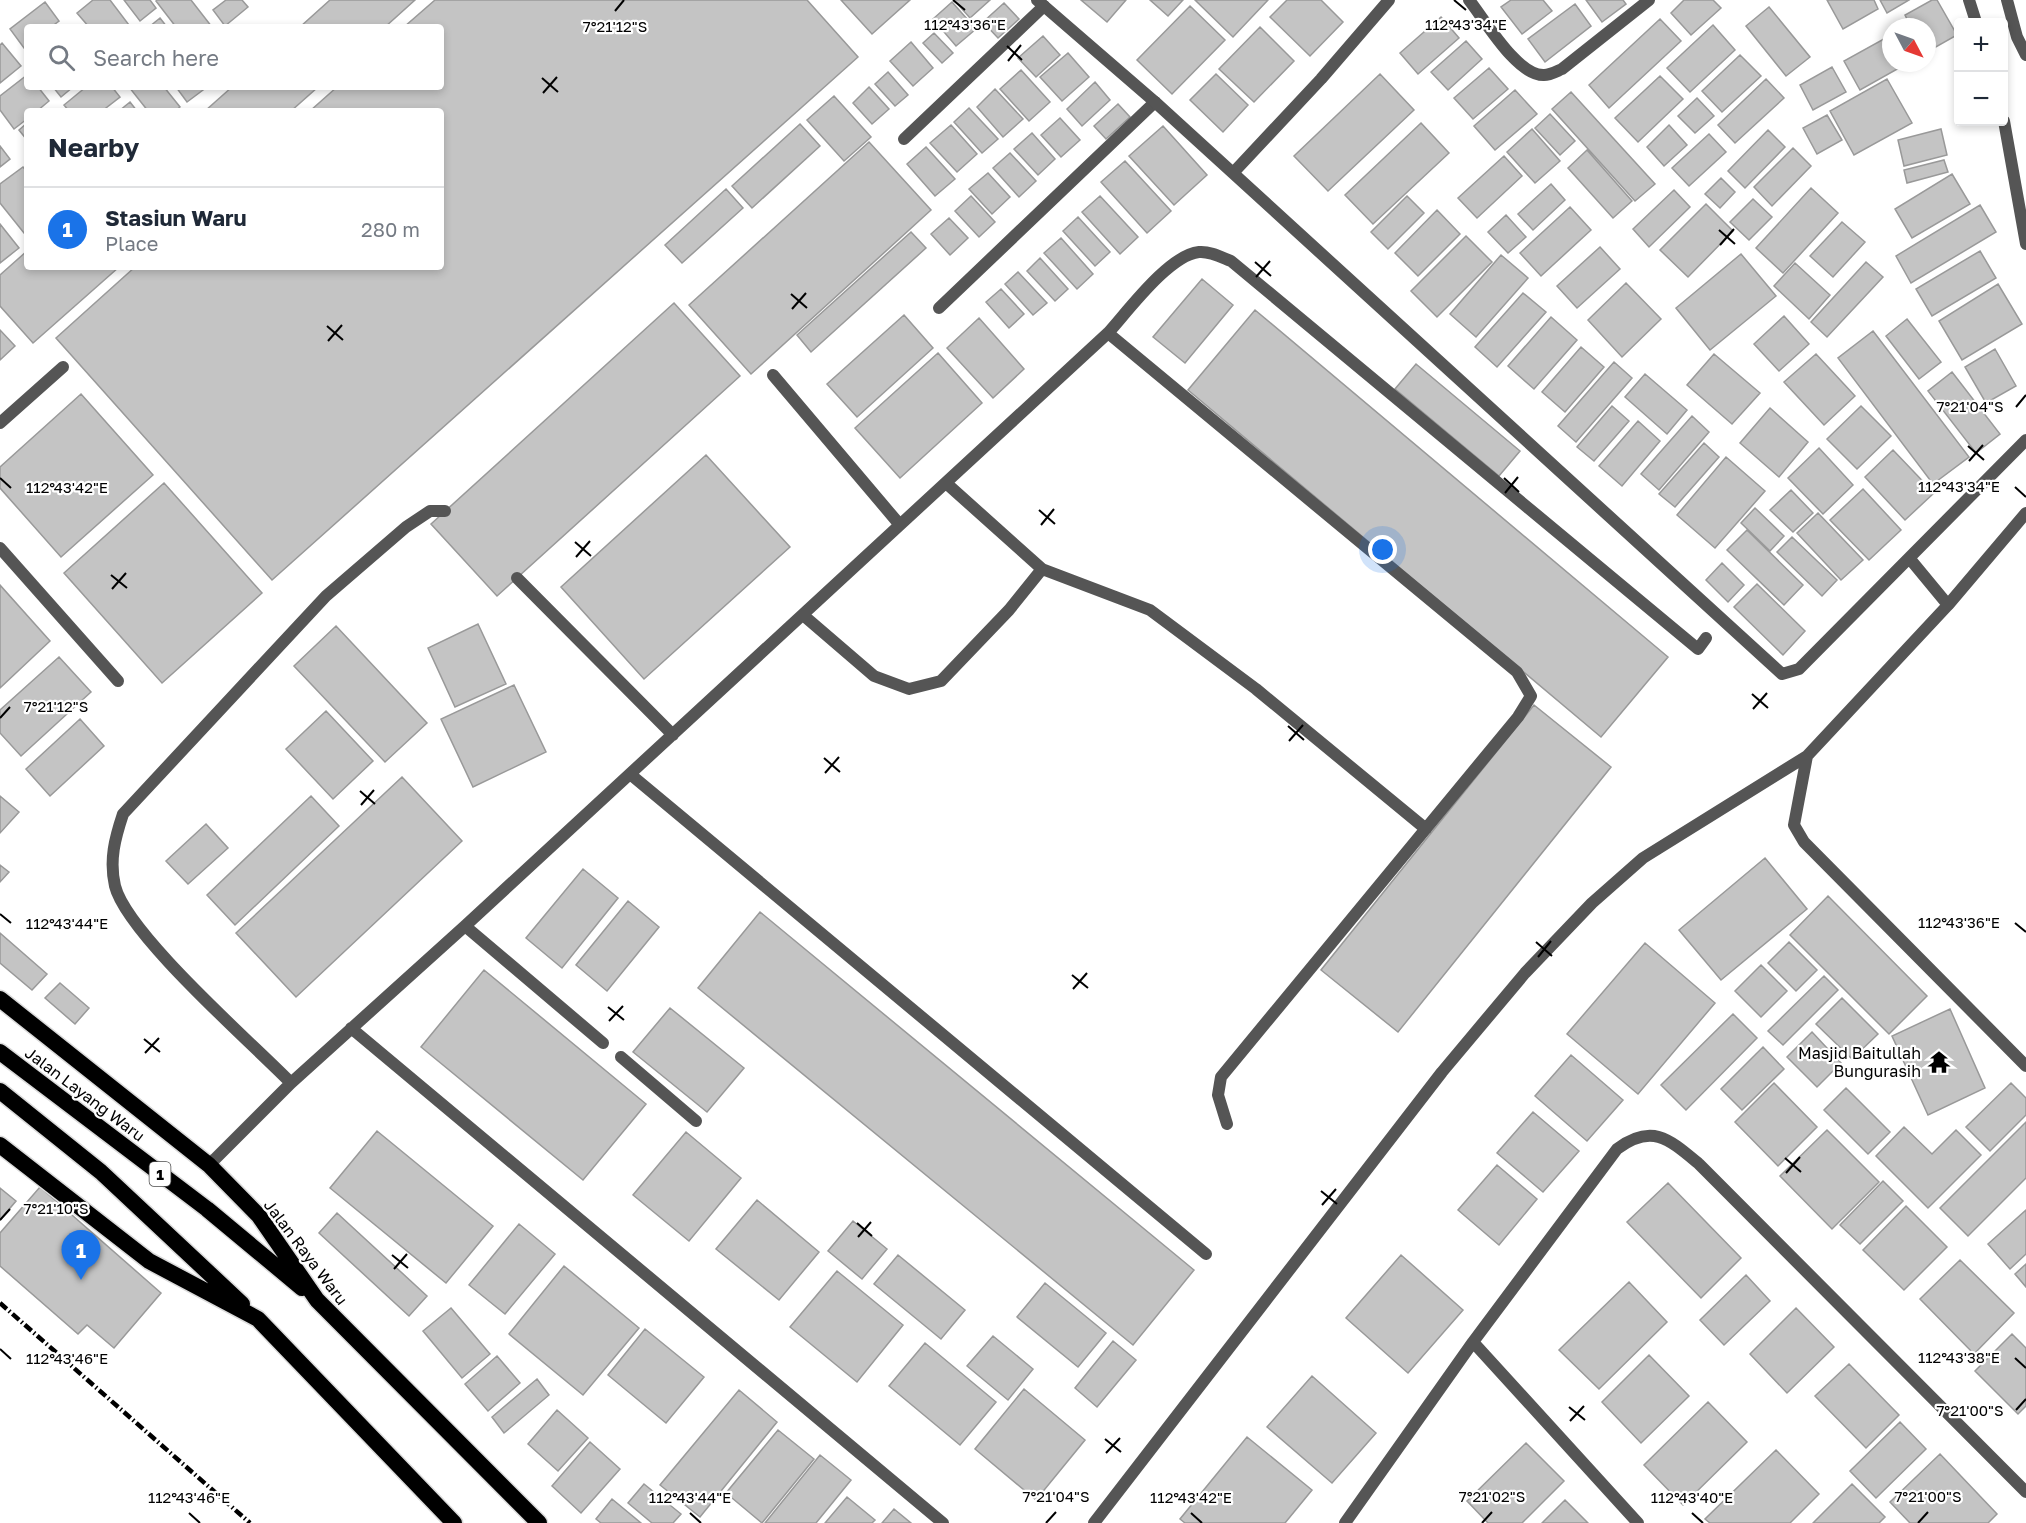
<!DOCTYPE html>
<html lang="en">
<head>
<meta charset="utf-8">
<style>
	:root { --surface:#fff; --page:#f6f6f7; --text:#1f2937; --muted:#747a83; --line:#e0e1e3; --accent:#1a73e8 }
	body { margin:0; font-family:"Golos Text",sans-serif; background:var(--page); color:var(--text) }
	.controls { position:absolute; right:18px; top:18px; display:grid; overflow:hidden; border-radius:6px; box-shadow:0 3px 9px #0003 }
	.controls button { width:54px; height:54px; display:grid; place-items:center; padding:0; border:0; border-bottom:2px solid var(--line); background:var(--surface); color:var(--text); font:30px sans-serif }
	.compass { position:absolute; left:1882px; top:18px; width:54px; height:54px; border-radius:50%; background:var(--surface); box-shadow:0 3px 9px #0003; rotate:131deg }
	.you { position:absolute; left:1383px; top:550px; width:21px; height:21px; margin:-15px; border:4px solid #fff; border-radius:50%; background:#1a73e8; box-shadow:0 0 0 9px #1a73e833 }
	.badge { display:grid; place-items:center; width:39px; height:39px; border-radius:50%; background:var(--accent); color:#fff; font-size:20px; font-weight:700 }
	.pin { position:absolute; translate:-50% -50px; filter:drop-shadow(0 2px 3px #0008) }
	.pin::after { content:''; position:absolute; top:32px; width:21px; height:18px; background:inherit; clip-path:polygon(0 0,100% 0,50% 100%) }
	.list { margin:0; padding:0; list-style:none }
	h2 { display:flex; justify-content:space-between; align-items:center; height:78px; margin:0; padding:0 24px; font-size:26px }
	h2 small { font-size:20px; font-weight:400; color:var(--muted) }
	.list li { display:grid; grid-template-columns:39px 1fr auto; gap:18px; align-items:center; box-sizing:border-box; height:84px; padding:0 24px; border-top:2px solid var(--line) }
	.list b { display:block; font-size:22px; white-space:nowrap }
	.list p { margin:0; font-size:20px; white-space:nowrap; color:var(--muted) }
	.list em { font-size:20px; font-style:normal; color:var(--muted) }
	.icon { flex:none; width:33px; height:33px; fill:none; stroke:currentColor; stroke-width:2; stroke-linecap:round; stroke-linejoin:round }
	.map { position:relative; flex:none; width:2026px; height:1523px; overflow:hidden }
	.search { position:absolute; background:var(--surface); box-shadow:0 3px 9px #0003; left:24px; top:24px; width:420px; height:66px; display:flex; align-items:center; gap:15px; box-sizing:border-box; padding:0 21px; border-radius:6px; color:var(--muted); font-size:22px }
	.panel { position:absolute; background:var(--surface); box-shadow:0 3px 9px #0003; left:24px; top:108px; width:420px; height:162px; border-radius:6px }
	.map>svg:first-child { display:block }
	.building { fill:#c4c4c4; stroke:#999; stroke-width:1.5 }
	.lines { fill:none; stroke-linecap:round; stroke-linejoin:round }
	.trunk-casing { stroke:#dbdbdb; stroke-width:19 }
	.service { stroke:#555; stroke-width:12 }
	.minor { stroke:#555; stroke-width:12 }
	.trunk { stroke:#000; stroke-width:16 }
	.rail { stroke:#000; stroke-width:4.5; stroke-dasharray:9 3 1.5 3; stroke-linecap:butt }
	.ticks { fill:none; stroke:#000; stroke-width:2 }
	.labels { text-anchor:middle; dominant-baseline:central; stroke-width:4.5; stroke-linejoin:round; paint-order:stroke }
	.shield { fill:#fff; stroke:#4c4c4c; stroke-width:1.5 }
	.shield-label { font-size:15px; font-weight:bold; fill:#000 }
	.poi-label { font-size:16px; fill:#000; stroke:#fff; text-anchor:end }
	.street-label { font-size:16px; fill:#000; stroke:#fff }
	.ticks-label { font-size:15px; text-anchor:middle; fill:#000; stroke:#fff; stroke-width:4.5; stroke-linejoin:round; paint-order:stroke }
</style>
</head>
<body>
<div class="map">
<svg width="2026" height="1523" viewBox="0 0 2026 1523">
	<rect width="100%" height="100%" fill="#fff"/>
	<!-- building -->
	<path class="building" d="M93,0h17l19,25 -40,2 -12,-14z
		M124,0h26l6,8 -16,13z
		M157,0h34l21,27h-36l-20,-26z
		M226,0h16l6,7 -23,19 -12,-16z
		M330,0h85l-30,27h-85z
		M435,0h372l51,57 -586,523 -216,-242 79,-71h306v-156h-131l27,-24h104v-60h-37z
		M841,0h69l-38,34z
		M954,0h36l-20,18z
		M1081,0h45l-19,22z
		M1150,0h33l-15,16z
		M1195,0h73l-35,37z
		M1287,0h34l22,22 -33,34 -40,-39z
		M1511,0h32l9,11 -30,23 -21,-27z
		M1586,0h37l3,4 -24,18z
		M1684,0h29l8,8 -30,27 -20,-22z
		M1827,0h47l4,9 -35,20z
		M1880,0h29l-22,13z
		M1932,0h5l20,35 -30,17v-25h-16l-6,-12z
		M45,2l14,19 -8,6h-24v19l-3,2 -14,-19z
		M952,2l24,27 -20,17 -23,-27z
		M1004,3l15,16 -21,19 -15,-16z
		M1575,4l16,22 -46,36 -17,-23z
		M1190,6l35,34 -53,54 -35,-34z
		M1769,7l41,50 -24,19 -40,-50z
		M1441,17l18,21 -41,36 -18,-21z
		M160,18l7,9h-18z
		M1660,19l21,22 -72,67 -20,-23z
		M1713,25l22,25 -45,42 -23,-24z
		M1260,27l34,34 -40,41 -35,-33z
		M934,33l19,20 -11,10 -19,-20z
		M1891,35v28h17l-48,27 -16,-29z
		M1043,36l17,19 -24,22 -18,-19z
		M1466,41l16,18 -34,31 -17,-18z
		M911,42l22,26 -20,18 -23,-25z
		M2,43l19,23 -21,17v-38z
		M1068,53l21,24 -27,24 -22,-24z
		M1740,55l21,21 -39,36 -20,-21z
		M1832,67l14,25 -33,18 -13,-25z
		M1489,68l19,21 -35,30 -19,-21z
		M1021,70l29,32 -21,19 -29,-32z
		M888,72l20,23 -13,11 -20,-22z
		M1216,74l32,31 -25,27 -33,-32z
		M1380,74l34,36 -86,81 -34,-35z
		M27,75v12h11l11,14 -12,10h-10v8l-13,10 -14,-19v-14z
		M1660,76l23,23 -45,43 -23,-24z
		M1766,79l18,19 -49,45 -17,-18z
		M1887,79l25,44 -58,32 -24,-44z
		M1095,82l15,18 -28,26 -15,-17z
		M53,87h20l-12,10z
		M86,87h26l8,10 -18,14h-33l-5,-6z
		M129,87h35l16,20 -5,4h-27z
		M176,87h31l-20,15z
		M232,87h86l-27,24h-86z
		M869,87l20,22 -17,15 -19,-21z
		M995,89l28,30 -20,18 -26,-30z
		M1515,90l22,24 -42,36 -21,-24z
		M1571,92l84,92 -20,17 -83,-92z
		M834,96l37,41 -27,24 -37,-41z
		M1697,98l17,18 -19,17 -17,-17z
		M130,102l7,9h-18z
		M1118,104l12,13 -24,22 -12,-13z
		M969,108l29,31 -16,14 -28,-31z
		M1550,114l25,27 -15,14 -25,-27z
		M1827,115l15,25 -25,14 -14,-26z
		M1060,118l20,22 -19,17 -20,-22z
		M27,123v17l-8,-10z
		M1421,123l28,30 -76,71 -28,-29z
		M800,124l20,22 -68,62 -20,-22z
		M951,125l26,29 -20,18 -27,-29z
		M1669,125l18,20 -23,21 -17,-19z
		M1163,126l44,49 -33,30 -45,-49z
		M1532,129l28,32 -25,22 -28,-31z
		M1941,129l6,26 -43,11 -6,-26z
		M1768,130l17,17 -40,41 -17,-17z
		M1032,133l23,26 -17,16 -24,-26z
		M1709,134l17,18 -37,34 -17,-18z
		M869,142l62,68 -180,164 -62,-69z
		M0,146l10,13 -10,8z
		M926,147l29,32 -20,17 -28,-32z
		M1793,148l18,18 -39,40 -18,-19z
		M1587,150l45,51 -19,17 -45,-50z
		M1010,153l26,28 -17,16 -26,-29z
		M1504,156l18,20 -45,42 -19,-20z
		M1944,160l4,12 -41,11 -3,-13z
		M1125,161l46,50 -24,22 -46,-51z
		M23,167l4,5v59l-3,2 -24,-30v-19z
		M988,173l22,24 -18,17 -23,-25z
		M1952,174l18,30 -58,34 -17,-29z
		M1721,178l14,14 -15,16 -15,-14z
		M1551,184l14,16 -32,30 -15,-16z
		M1811,188l27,25 -55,60 -27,-25z
		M726,189l17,19 -61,55 -17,-18z
		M1674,190l16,17 -41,40 -16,-18z
		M971,196l24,26 -16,15 -24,-26z
		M1100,196l38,41 -18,17 -38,-42z
		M1407,196l17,17 -36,36 -17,-17z
		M1753,199l19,18 -23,23 -19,-18z
		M1706,204l27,27 -45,46 -28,-27z
		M1980,205l16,27 -85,51 -15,-27z
		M1570,207l21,23 -50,46 -21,-23z
		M1437,210l23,24 -42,42 -23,-23z
		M1506,215l20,22 -18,16 -20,-21z
		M1078,217l32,35 -15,14 -32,-35z
		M949,218l19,20 -18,17 -19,-21z
		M1842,222l23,20 -32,35 -23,-21z
		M0,224l19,24 -19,15z
		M911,232l15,16 -115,104 -14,-17z
		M1466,236l26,26 -55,55 -26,-26z
		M1061,238l32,36 -16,15 -33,-36z
		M1600,247l20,22 -43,39 -20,-22z
		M27,251v16h92l-86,76 -33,-37v-31z
		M1980,251l16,27 -64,38 -16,-27z
		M1741,254l35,42 -66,54 -34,-42z
		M1501,255l27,23 -52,59 -26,-23z
		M1040,258l28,31 -13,12 -28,-30z
		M1866,262l17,15 -56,60 -16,-15z
		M1795,263l35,32 -21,24 -35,-33z
		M1018,272l29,31 -14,12 -28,-31z
		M1202,279l31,26 -48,58 -32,-26z
		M1626,283l35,36 -39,38 -34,-37z
		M1998,284l24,40 -60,36 -23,-39z
		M1001,289l23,25 -15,14 -23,-26z
		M1523,293l23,19 -49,55 -22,-20z
		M674,303l66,73 -243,220 -66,-72z
		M1255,310l413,347 -67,80 -413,-347z
		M904,315l29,33 -76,69 -30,-33z
		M1784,316l25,28 -30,27 -25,-27z
		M1551,317l26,23 -43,49 -26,-23z
		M979,318l45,51 -31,29 -46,-50z
		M1907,319l34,43 -22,17 -33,-43z
		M0,330l15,16 -15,14z
		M1873,331l96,126 -36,27 -95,-126z
		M1581,347l23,20 -39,45 -23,-20z
		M1995,349l21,37 -30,17 -21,-36z
		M938,353l44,50 -82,75 -45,-50z
		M1714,354l46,39 -28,31 -45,-39z
		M1816,354l39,42 -31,29 -40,-43z
		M1614,362l18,16 -56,64 -18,-16z
		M1416,364l104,87 -21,25 -104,-87z
		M1952,372l48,62 -24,19 -48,-62z
		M1645,374l42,36 -20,24 -42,-37z
		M81,394l72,81 -92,82 -61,-69v-21z
		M1612,406l17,15 -35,40 -17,-14z
		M1861,406l30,30 -34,33 -30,-30z
		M1770,408l38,34 -29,35 -39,-34z
		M1692,416l17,16 -50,58 -18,-16z
		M1638,421l22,20 -38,45 -23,-20z
		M1704,443l15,14 -44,50 -16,-13z
		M1819,448l34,37 -30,29 -35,-36z
		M1893,450l41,43 -29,27 -40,-43z
		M706,455l84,92 -146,132 -83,-92z
		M1726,457l39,34 -50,57 -38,-33z
		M164,483l98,110 -100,90 -98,-110z
		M1863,489l38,41 -32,30 -39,-40z
		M1791,490l22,23 -20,19 -23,-22z
		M1755,508l29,28 -14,15 -29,-28z
		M1818,513l45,47 -22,20 -44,-47z
		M1747,530l56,55 -19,20 -57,-55z
		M1792,537l45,43 -15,16 -45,-44z
		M1722,563l22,22 -16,17 -22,-22z
		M1757,584l48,47 -22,24 -49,-48z
		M0,585l50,56 -50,47z
		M478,624l28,60 -51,23 -27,-59z
		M336,626l91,97 -42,39 -91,-96z
		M59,657l32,35 -70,64 -21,-23v-23z
		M514,685l32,67 -73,35 -32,-68z
		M1534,705l77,62 -213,265 -77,-62z
		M326,711l47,50 -40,38 -47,-50z
		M80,719l24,27 -54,50 -24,-27z
		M402,777l60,64 -166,156 -60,-64z
		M0,796l19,16 -19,21z
		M311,796l28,30 -104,99 -28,-30z
		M206,824l22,24 -40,36 -22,-23z
		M1765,858l42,51 -86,71 -42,-50z
		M0,865l9,7 -9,10z
		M583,869l35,29 -56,70 -36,-30z
		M1828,896l99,100 -38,38 -99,-99z
		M628,901l31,26 -52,64 -31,-26z
		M760,912l434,358 -61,75 -435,-357z
		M0,933l47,41 -15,16 -32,-27z
		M1789,942l28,28 -21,21 -28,-28z
		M1645,943l70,60 -77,91 -71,-60z
		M1761,965l26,26 -26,26 -26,-26z
		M484,970l162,134 -63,76 -162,-133z
		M1824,976l14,14 -55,55 -15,-14z
		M60,983l29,25 -14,16 -30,-26z
		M1842,998l36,36 -26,25 -36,-35z
		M670,1008l74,60 -37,44 -74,-60z
		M1950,1009l35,79 -57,27 -36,-79z
		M1733,1014l24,24 -71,72 -25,-25z
		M1812,1032l29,31 -24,24 -30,-30z
		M1763,1047l21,22 -42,41 -21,-21z
		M1571,1055l52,45 -36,41 -52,-45z
		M1774,1083l43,44 -39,39 -43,-44z
		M2011,1083l15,15v17l-36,36 -24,-24z
		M1846,1088l44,44 -22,22 -44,-44z
		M1533,1112l46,39 -36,41 -46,-39z
		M2026,1122v56l-58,58 -28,-28z
		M1904,1127l28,27 24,-24 25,25 -53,53 -52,-52z
		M1827,1130l52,52 -47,47 -52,-53z
		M377,1131l116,95 -47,57 -116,-95z
		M686,1132l55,46 -52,63 -56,-46z
		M1497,1165l40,34 -38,46 -41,-35z
		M1883,1181l20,20 -43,43 -20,-19z
		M1668,1183l73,75 -40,40 -74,-76z
		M40,1187l121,106 -47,55 -27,-23 -9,9 -78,-68v-33z
		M0,1188l16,13 -16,19z
		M757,1200l62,52 -40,48 -63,-51z
		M1906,1206l41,41 -43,43 -41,-40z
		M2026,1210v44l-16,15 -22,-25z
		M337,1213l90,83 -18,20 -90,-83z
		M853,1221l34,28 -25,30 -34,-28z
		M519,1224l36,30 -50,60 -36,-29z
		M898,1255l67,55 -24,29 -67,-55z
		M1401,1255l62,55 -55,63 -62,-55z
		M1960,1260l54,53 -40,41 -54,-55z
		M2026,1264v23l-11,-13z
		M564,1266l75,62 -56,67 -74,-61z
		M837,1271l66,54 -46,57 -67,-55z
		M1746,1275l24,26 -46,44 -24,-25z
		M1629,1282l38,40 -68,67 -40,-39z
		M1045,1283l61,50 -28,34 -61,-50z
		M451,1308l39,46 -28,24 -39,-47z
		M1796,1308l38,39 -47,46 -37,-39z
		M645,1329l59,48 -38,46 -58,-48z
		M2012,1334l14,14v58l-8,8 -43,-43z
		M993,1336l40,33 -25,31 -41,-34z
		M1113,1341l23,19 -39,47 -22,-19z
		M925,1343l71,59 -36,43 -71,-59z
		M1649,1355l40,41 -48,47 -39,-41z
		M497,1356l23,27 -32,28 -23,-27z
		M1849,1364l50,51 -33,33 -51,-52z
		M1312,1376l64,57 -44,50 -65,-56z
		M537,1379l12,16 -45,38 -12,-16z
		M1024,1389l61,51 -49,60 -61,-51z
		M739,1390l38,32 -77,95 -40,-32z
		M1708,1402l39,40 -64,63 -39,-40z
		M557,1410l31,28 -30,33 -30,-27z
		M1900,1422l26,27 -50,49 -26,-27z
		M778,1430l36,29 -52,64 -36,-30z
		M1247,1437l65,53 -27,33h-100l-5,-4z
		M590,1442l30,27 -39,44 -29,-27z
		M1526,1443l38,38 -42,42h-34l-21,-22z
		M1776,1450l43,44 -29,29h-80l-5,-4z
		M1940,1454l57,60 -9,9h-78l-20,-21z
		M820,1455l31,25 -35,43h-51z
		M644,1484l37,30 -8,9h-21l-24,-20z
		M1852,1484l33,33 -6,6h-66z
		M847,1497l28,23 -3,3h-47z
		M612,1499l29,24h-40l-5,-4z
		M1565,1500l23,23h-46z
		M894,1509l17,14h-29z"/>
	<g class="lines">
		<!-- trunk casing -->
		<g class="trunk-casing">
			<path id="trunk" d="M0,999l209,166 50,51 58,84 222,223
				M0,1052l207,157 95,79
				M0,1091l101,81 141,132
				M0,1145l149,116 109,58 196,204"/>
		</g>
		<!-- service -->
		<path class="service" d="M904,139l140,-133
			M939,308l216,-206
			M1108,333l409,339 14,24 -13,21 -297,360 -3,18 9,29
			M773,375l127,150
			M0,423l63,-56
			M0,548l118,133
			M1042,569l108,41 106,79 170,140
			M517,578l156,157
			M803,615l71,61 35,13 32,-8 68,-71 33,-41 -96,-86
			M630,774l576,480
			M465,926l138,117
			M351,1028l592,495
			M621,1057l75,64
			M291,1083c-39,-40 -164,-149 -176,-197 -6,-26 0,-48 8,-72l203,-218 80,-69 24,-16h15
			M209,1165l82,-82 174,-157 643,-593c20,-22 61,-78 91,-81 11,-1 22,5 32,9l467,388 8,-11"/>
		<!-- minor -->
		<path class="minor" d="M1037,0l118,102 627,572 17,-5 227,-229
			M1469,0c16,20 48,76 75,75 6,0 13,-4 18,-6l87,-69
			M1969,0l7,22
			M2007,0l10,37 9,18
			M2004,121l22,123
			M1233,173l88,-94 68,-79
			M1910,559l38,46
			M1807,756l-13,69 10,17 222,224
			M1473,1342l165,181
			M1094,1523l348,-451 83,-99 67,-70 51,-45 164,-102 141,-151 78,-92
			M1345,1523l128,-181 144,-193c35,-26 52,-10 82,15l327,328"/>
		<!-- trunk -->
		<use href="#trunk" class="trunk"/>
		<!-- rail -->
		<path class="rail" d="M0,1303l250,220"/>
	</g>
	<!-- ticks -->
	<path class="ticks" d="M953,0l12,10M1454,0l12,10M615,11l9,-11M1007,46l15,14M1008,61l13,-16M542,78l16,14M543,93l14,-16M1719,230l16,14M1720,245l14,-16M1255,262l16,14M1256,277l14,-16M791,294l16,14M792,309l14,-16M327,326l16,14M328,341l14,-16M2016,407l10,-12M1968,446l16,14M1969,461l14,-16M0,478l11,10M1504,478l15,14M2015,487l11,10M1505,493l13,-16M1039,510l16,14M1041,525l13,-16M575,542l16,14M576,557l14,-16M111,575l16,13M112,589l14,-16M1752,694l16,14M1753,709l14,-16M0,718l10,-11M1288,726l16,14M1289,741l14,-16M824,758l16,14M825,773l14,-16M360,791l15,13M361,805l13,-15M0,914l11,9M2015,923l11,9M1536,942l16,14M1538,957l13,-16M1072,975l16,13M1073,989l14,-16M608,1007l16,13M609,1021l14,-15M144,1039l16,13M145,1053l14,-15M1785,1158l16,14M1786,1173l14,-16M1321,1191l16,13M1322,1205l14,-16M0,1220l10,-11M857,1223l15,13M858,1237l13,-15M392,1255l16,13M394,1269l13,-15M0,1349l11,10M2015,1358l11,10M1569,1407l16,13M2016,1410l10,-11M1570,1421l14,-15M1105,1439l16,13M1106,1453l14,-15M189,1513l11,10M690,1513l11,10M1191,1513l11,10M1692,1513l11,10M1046,1523l10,-11M1482,1523l10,-11M1918,1523l10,-11"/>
	<!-- icons -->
	<defs>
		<g id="temple-bare" transform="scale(1.8)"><path d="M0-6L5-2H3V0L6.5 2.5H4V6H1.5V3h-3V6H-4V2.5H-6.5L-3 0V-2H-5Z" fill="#000" stroke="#fff" stroke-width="2.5" paint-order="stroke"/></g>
	</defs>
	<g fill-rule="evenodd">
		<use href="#temple-bare" x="1939" y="1062"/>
	</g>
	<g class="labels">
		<!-- shield labels -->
		<rect class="shield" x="149.5" y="1162" width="21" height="24" rx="4.5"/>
		<g class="shield-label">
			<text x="160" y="1174">1</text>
		</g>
		<!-- poi labels -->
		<g class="poi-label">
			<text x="1921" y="1053">Masjid Baitullah<tspan x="1921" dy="18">Bungurasih</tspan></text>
		</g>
		<!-- street labels -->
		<g class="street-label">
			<text transform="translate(85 1094) rotate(37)">Jalan Layang Waru</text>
			<text transform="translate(306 1252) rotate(53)">Jalan Raya Waru</text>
		</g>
	</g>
	<g class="ticks-label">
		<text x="965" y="30">112°43'36"E</text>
		<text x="1466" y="30">112°43'34"E</text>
		<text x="615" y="32">7°21'12"S</text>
		<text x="1970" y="412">7°21'04"S</text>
		<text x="1959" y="492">112°43'34"E</text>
		<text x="67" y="493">112°43'42"E</text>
		<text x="56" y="712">7°21'12"S</text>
		<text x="1959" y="928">112°43'36"E</text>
		<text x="67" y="929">112°43'44"E</text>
		<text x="56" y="1214">7°21'10"S</text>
		<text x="1959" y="1363">112°43'38"E</text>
		<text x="67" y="1364">112°43'46"E</text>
		<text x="1970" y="1416">7°21'00"S</text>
		<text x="1056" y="1502">7°21'04"S</text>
		<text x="1492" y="1502">7°21'02"S</text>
		<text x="1928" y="1502">7°21'00"S</text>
		<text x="189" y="1503">112°43'46"E</text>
		<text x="690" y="1503">112°43'44"E</text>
		<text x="1191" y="1503">112°43'42"E</text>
		<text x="1692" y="1503">112°43'40"E</text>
	</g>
</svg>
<div class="controls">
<button>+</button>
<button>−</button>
</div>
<svg class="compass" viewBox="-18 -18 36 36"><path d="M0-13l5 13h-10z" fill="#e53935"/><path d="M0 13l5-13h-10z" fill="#747a83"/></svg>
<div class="you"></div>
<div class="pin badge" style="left:81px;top:1280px">1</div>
<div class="search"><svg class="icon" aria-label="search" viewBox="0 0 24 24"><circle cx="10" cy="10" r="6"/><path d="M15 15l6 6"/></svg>Search here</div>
<section class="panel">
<h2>Nearby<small></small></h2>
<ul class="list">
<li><span class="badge">1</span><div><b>Stasiun Waru</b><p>Place</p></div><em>280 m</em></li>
</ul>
</section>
</div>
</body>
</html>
